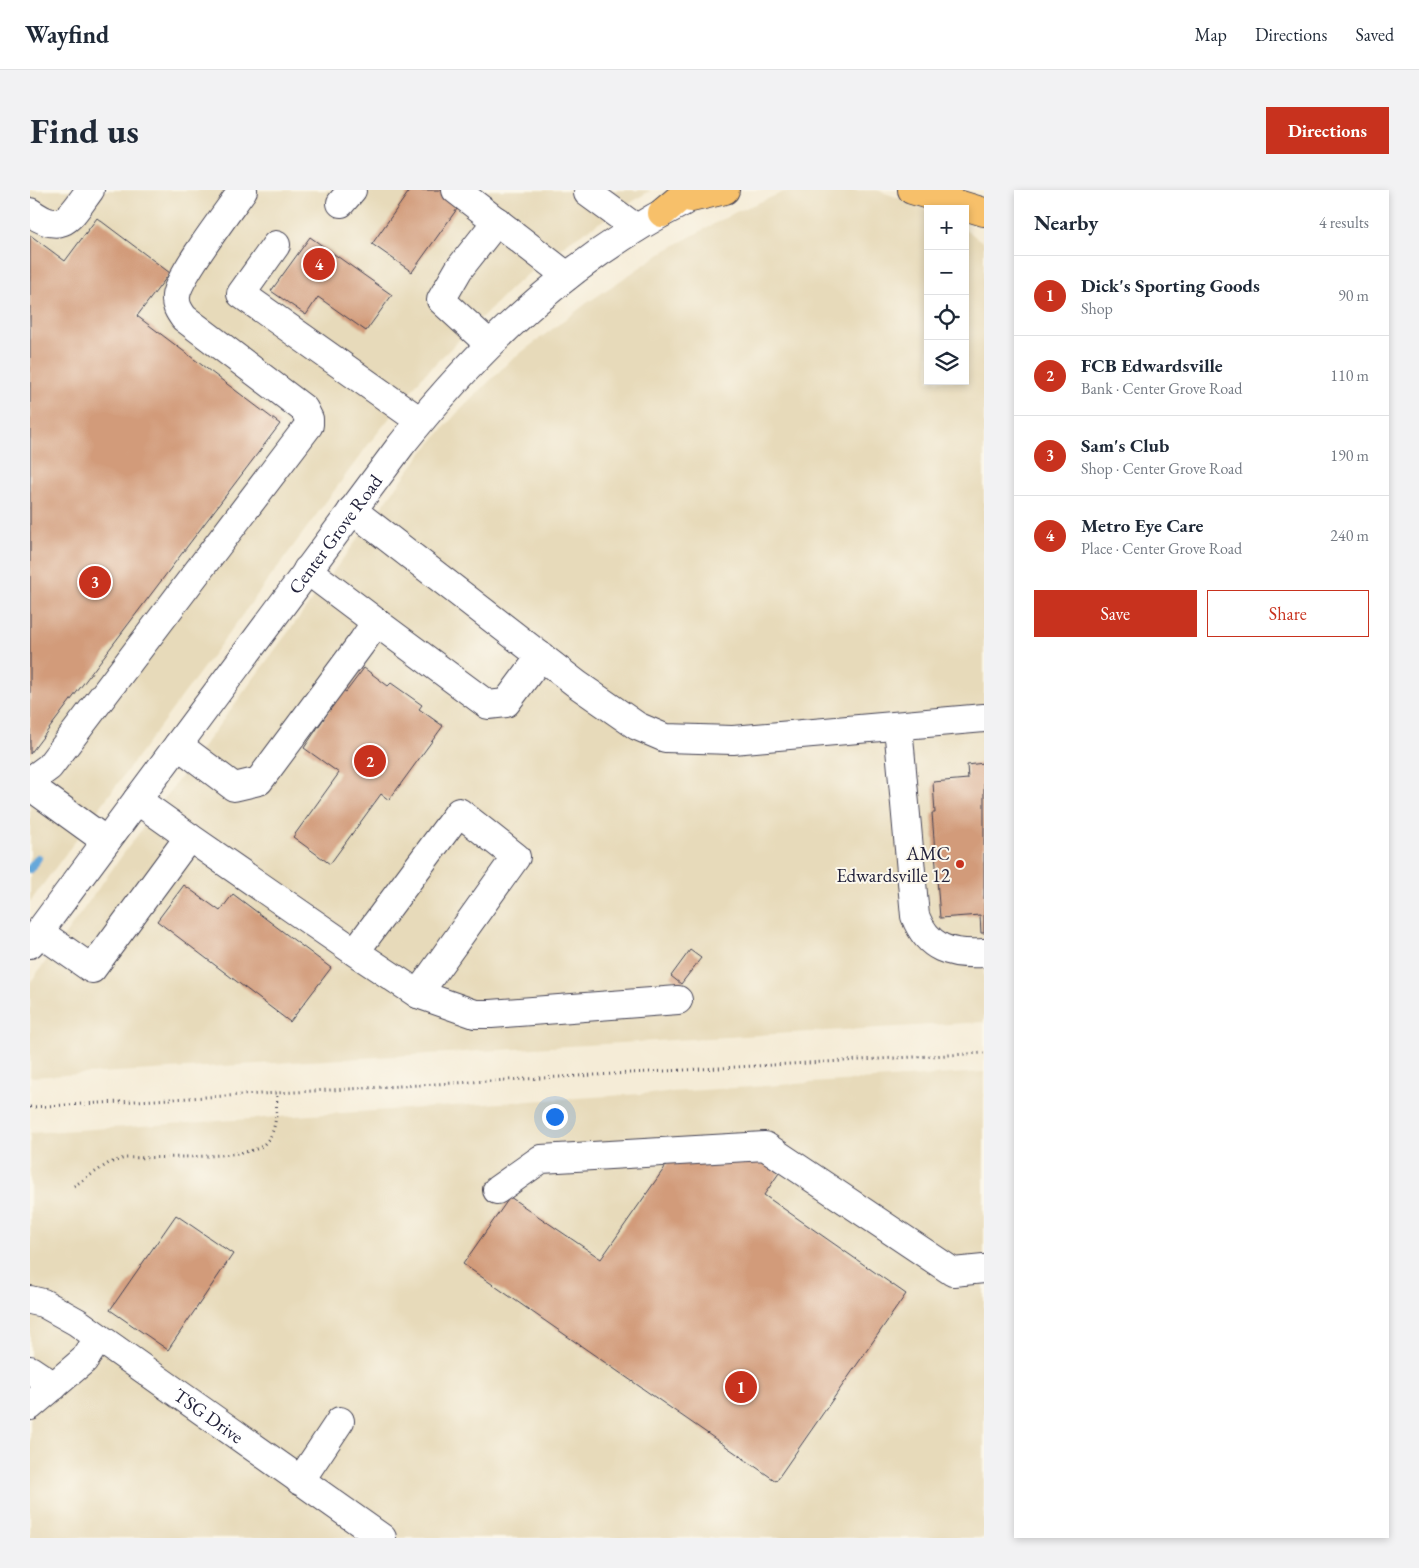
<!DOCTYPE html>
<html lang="en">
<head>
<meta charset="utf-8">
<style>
	:root { --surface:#fff; --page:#f2f2f3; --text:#1f2937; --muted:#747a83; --line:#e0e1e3; --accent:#c8321e }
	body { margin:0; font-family:"EB Garamond",serif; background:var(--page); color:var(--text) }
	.controls { position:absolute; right:15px; top:15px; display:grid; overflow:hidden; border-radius:0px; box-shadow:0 2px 8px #0003 }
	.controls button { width:45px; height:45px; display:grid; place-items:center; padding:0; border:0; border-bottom:1px solid var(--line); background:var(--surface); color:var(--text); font:25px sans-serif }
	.you { position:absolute; left:524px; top:926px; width:18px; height:18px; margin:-12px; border:4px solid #fff; border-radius:50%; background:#1a73e8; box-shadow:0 0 0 8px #1a73e833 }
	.badge { display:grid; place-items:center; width:32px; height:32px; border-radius:50%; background:var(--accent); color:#fff; font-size:16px; font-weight:700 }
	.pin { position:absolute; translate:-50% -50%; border:2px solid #fff; box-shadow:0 1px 5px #0006 }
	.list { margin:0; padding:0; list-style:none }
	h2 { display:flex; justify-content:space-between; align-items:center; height:65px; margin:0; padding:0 20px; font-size:21px }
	h2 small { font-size:16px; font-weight:400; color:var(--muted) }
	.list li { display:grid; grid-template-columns:32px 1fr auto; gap:15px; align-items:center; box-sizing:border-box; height:80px; padding:0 20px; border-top:1px solid var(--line) }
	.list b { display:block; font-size:19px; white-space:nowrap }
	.list p { margin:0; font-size:16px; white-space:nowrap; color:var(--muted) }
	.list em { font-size:16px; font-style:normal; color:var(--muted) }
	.actions { display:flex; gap:10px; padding:15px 20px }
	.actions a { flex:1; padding:11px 0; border:1px solid var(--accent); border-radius:0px; text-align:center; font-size:18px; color:var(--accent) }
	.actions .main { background:var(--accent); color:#fff }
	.icon { flex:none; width:28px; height:28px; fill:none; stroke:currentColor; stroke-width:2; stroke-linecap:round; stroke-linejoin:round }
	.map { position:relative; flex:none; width:954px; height:1348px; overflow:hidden; border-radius:0px }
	header { display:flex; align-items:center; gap:30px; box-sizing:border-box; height:70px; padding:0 25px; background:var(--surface); border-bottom:1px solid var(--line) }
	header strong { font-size:24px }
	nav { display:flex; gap:28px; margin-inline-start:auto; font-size:18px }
	.intro { display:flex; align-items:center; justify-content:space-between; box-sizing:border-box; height:120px; padding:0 30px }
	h1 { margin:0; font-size:35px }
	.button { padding:12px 22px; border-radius:0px; background:var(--accent); color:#fff; font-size:18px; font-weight:700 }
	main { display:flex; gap:30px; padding:0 30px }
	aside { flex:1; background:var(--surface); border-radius:0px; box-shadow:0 2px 8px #0003 }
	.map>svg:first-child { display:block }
	.built { fill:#e7daba }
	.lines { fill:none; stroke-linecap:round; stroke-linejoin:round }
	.stream { stroke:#66a8da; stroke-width:8 }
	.building { fill:#d29b7a }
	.minor-casing { stroke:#424052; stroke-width:30 }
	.major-casing { stroke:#424052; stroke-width:30 }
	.path { stroke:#424052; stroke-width:3; stroke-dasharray:1 4; stroke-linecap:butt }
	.minor { stroke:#fff; stroke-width:28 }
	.major { stroke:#f7c06b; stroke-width:28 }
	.poi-dot { fill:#c8321e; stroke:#fbf7ec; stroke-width:2 }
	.labels { text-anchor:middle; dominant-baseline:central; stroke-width:4; stroke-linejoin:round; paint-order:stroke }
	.street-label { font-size:19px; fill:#22223b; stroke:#fbf7ec }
	.poi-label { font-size:19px; fill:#22223b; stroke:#fbf7ec; text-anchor:end }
</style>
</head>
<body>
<header>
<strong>Wayfind</strong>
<nav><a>Map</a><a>Directions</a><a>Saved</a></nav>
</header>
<div class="intro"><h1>Find us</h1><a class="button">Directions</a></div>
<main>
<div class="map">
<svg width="954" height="1348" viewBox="0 0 954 1348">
	<rect width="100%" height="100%" fill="#fbf7ec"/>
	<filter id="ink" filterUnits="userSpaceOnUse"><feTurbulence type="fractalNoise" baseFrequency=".02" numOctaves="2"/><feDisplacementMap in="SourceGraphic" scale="10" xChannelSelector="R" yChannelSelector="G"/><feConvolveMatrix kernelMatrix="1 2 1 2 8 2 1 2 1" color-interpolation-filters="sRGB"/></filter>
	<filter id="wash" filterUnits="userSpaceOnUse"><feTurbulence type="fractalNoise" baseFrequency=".0096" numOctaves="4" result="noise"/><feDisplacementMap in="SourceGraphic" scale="20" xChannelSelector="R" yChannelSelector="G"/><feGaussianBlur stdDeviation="1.12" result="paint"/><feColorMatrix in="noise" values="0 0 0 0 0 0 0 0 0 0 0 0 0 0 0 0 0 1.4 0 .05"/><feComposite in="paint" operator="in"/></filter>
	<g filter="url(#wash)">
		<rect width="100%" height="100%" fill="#f5ecd7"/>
		<!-- built -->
		<path class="built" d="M0,0h621l-84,53 -54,43 -91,91 -54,68 -338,457z
			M767,0h80l51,19v172h37v-152l19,14v779l-954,55v-94l94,-130 226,-304 72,-96 36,-41 52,-51 77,-58 79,-53 70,-38 48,-20z
			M954,882v466h-954v-405z"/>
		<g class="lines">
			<!-- stream -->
			<path class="stream" d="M0,679l8,-11"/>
		</g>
		<g id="blocks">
			<!-- building -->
			<path class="building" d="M380,0h35l17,12 -50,70 -40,-28z
				M67,28l73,55 -33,43 143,108 -250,330v-519l35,26z
				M280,47l82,58 -26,36 -48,-34 -12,18 -35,-24z
				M334,478l24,18 3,-3 31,22 -3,4 24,17 -54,74 -8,-6 -51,70 -37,-27 46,-64 -35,-25 39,-58 3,2z
				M954,573v170h-3l-1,-18 -40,3 -8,-105h3l-2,-31 35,-3 -1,-14z
				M154,695l36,26 13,-17 98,74 -41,54 -133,-101z
				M660,760l11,8 -20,26 -10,-8z
				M720,963l29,20 -15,22 142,99 -130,187 -313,-217 47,-67 91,62 69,-99z
				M146,1025l57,39 -65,96 -58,-40z"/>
		</g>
	</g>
	<g filter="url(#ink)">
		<use href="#blocks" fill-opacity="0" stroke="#424052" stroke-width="1"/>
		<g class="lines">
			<!-- minor casing -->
			<g class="minor-casing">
				<g id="minor">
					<path d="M426,0l111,86"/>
					<path d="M560,0l-2,3 48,35"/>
					<path d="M311,13l11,-13"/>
					<path d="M0,22c33,24 40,5 60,-22"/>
					<path d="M246,55l-35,49 179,127"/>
					<path d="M459,154l-48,-44 18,-31 38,-48"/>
					<path d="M322,320l226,175 59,41 28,12 68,2 251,-22"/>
					<path d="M346,432l112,83 18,-2 35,-47"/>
					<path d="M868,536l17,190c13,33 35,39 69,37"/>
					<path d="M148,555l56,42 25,-6 104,-140 13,-19 -69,-52"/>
					<path d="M0,591l19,-14 260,-342v-6l-5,-10 -120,-91c-5,-7 -9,-13 -8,-22 2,-20 53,-86 67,-106"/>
					<path d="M0,596l76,55"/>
					<path d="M159,647l166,115 104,-140 57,45 -98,137 -63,-42"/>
					<path d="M9,742l53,37 97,-132 -52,-37"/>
					<path id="s1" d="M0,754l371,-499c80,-100 167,-184 282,-243"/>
					<path d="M388,804l57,20h16l187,-14"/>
					<path d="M467,1000l44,-31 224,-13 188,126 31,-3"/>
					<path id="s2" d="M0,1110l13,3 34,19 305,216"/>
					<path d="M0,1180l24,16"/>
					<path d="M0,1216l54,-46 15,-22"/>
					<path d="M270,1291l40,-60"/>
				</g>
			</g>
			<!-- major casing -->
			<g class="major-casing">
				<path id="major" d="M882,0l72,22
					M661,8l34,-8
					M632,23l27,-23"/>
			</g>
			<!-- path -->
			<path class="path" d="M0,917l954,-54
				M44,996l35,-23 16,-5c25,-1 120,1 137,-12 16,-13 14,-34 15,-53"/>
			<!-- minor -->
			<use href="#minor" class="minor"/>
			<!-- major -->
			<use href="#major" class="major"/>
		</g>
	</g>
	<!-- markers -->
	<circle class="poi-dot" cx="930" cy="674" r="5"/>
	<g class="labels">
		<!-- street labels -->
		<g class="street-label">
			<text stroke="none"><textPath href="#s1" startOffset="511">Center Grove Road</textPath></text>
			<text stroke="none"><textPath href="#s2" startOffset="214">TSG Drive</textPath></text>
		</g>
		<!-- poi labels -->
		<g class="poi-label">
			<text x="920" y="663">AMC<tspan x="920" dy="22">Edwardsville 12</tspan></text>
		</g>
	</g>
</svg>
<div class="controls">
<button>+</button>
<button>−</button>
<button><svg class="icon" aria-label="locate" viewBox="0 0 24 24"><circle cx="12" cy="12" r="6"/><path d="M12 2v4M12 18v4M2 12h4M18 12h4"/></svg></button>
<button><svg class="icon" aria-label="layers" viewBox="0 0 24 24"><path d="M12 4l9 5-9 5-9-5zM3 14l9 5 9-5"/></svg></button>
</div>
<div class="you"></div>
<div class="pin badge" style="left:711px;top:1197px">1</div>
<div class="pin badge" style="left:340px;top:571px">2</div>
<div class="pin badge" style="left:65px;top:392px">3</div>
<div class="pin badge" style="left:289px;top:74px">4</div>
</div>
<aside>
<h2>Nearby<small>4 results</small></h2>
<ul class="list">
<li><span class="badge">1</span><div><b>Dick's Sporting Goods</b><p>Shop</p></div><em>90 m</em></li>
<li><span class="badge">2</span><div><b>FCB Edwardsville</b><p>Bank · Center Grove Road</p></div><em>110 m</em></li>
<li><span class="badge">3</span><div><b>Sam's Club</b><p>Shop · Center Grove Road</p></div><em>190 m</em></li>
<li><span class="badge">4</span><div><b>Metro Eye Care</b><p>Place · Center Grove Road</p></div><em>240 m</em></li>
</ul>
<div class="actions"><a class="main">Save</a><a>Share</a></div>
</aside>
</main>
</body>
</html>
